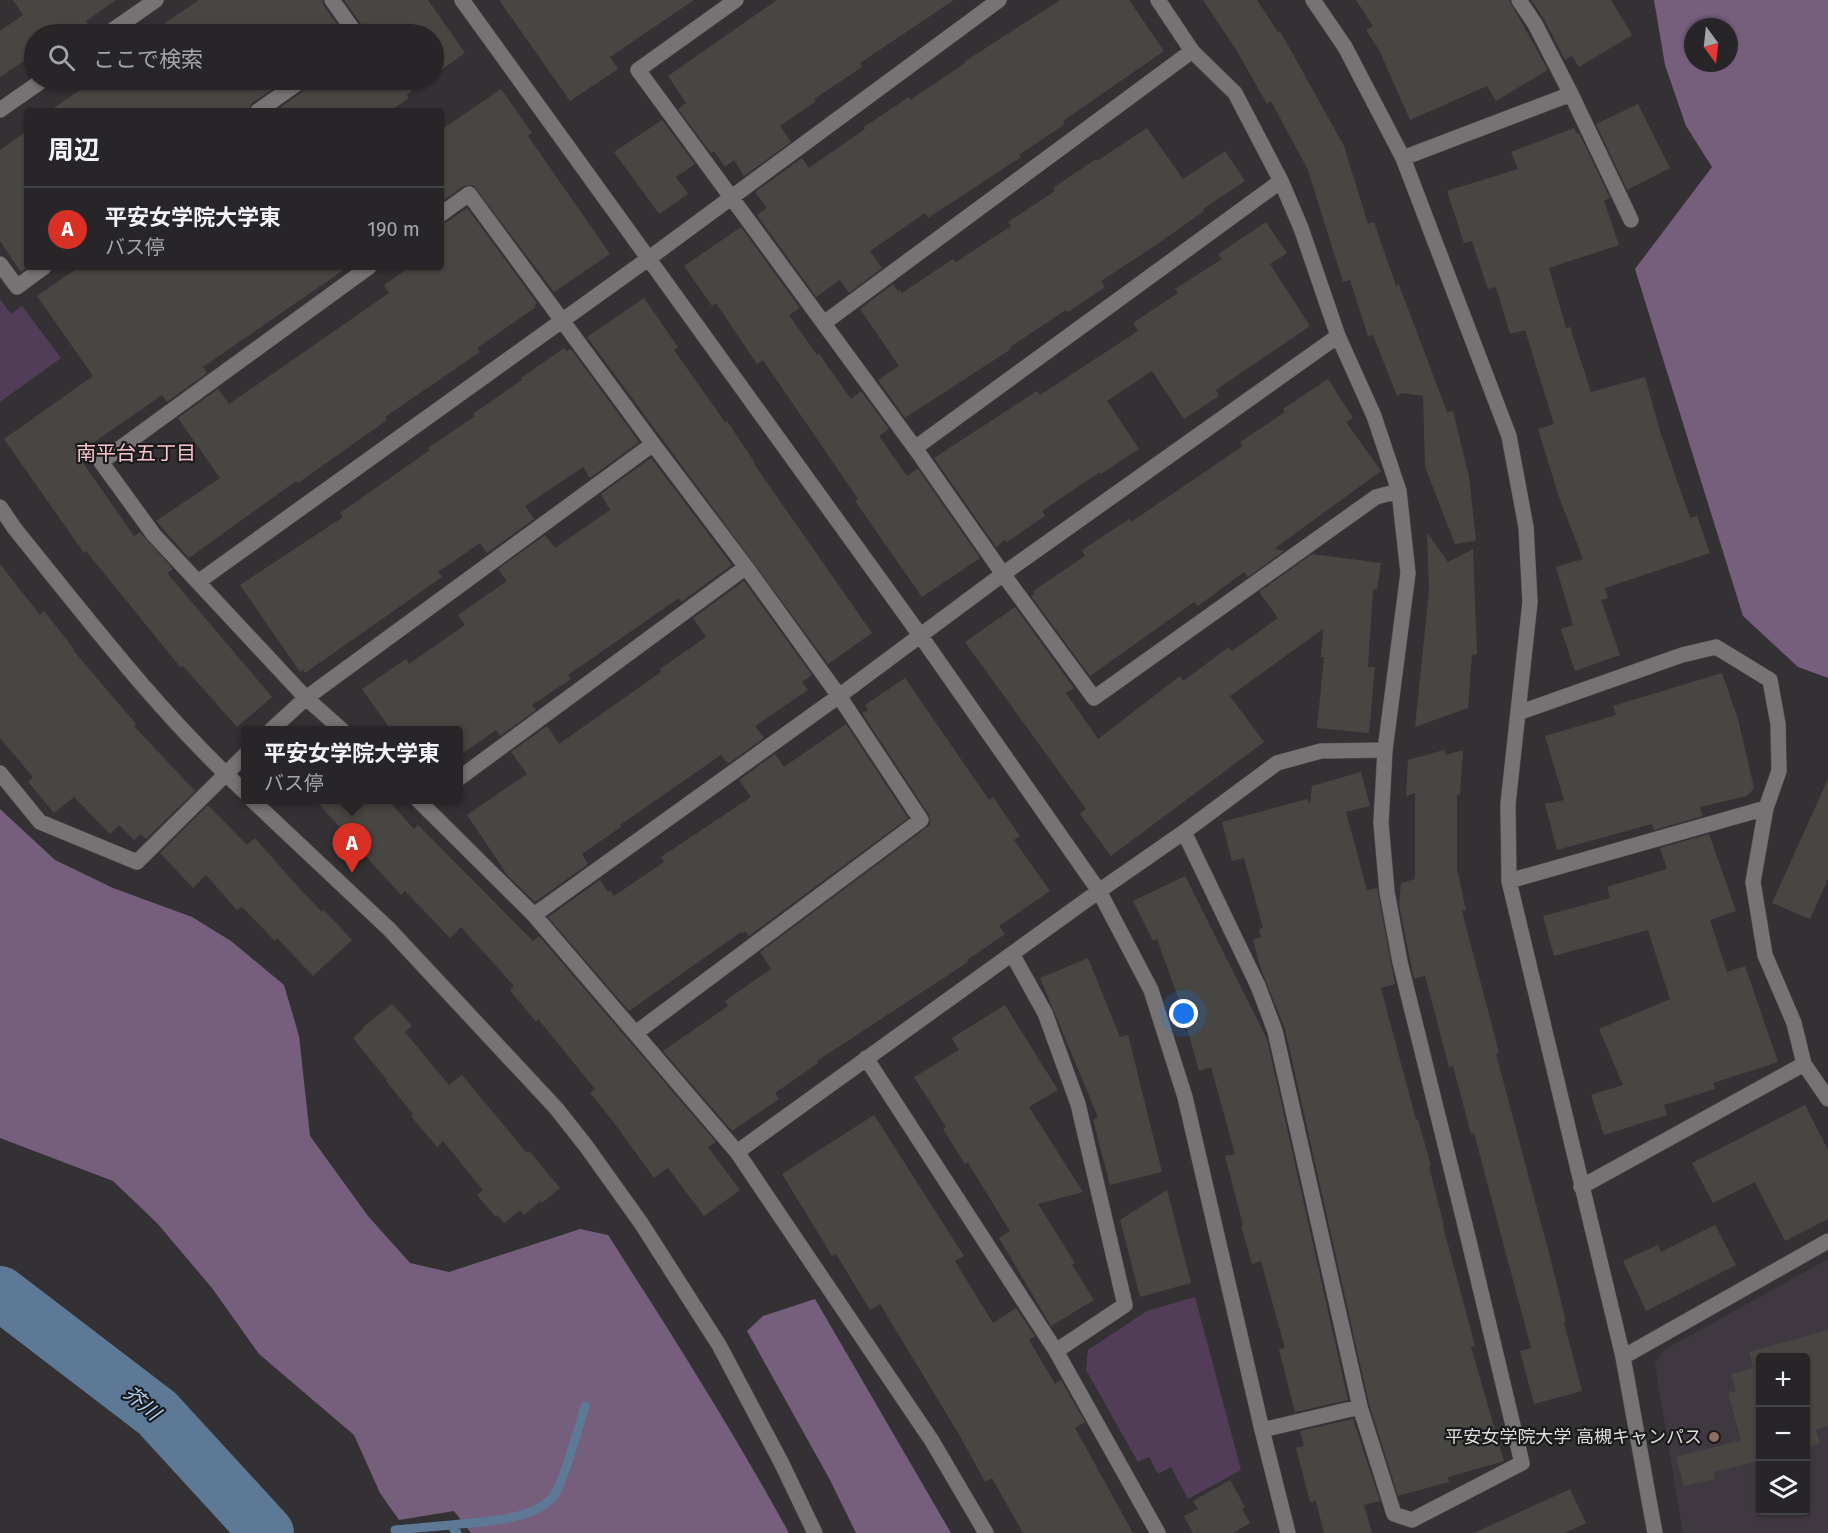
<!DOCTYPE html>
<html lang="ja">
<head>
<meta charset="utf-8">
<style>
	:root { --surface:#272528; --page:#2f2d30; --text:#f1f3f6; --muted:#a4a5a8; --line:#434245; --accent:#d93025 }
	body { margin:0; font-family:"Fira Sans","Noto Sans JP",sans-serif; background:var(--page); color:var(--text) }
	.controls { position:absolute; right:18px; bottom:18px; display:grid; overflow:hidden; border-radius:6px; box-shadow:0 2px 4px #0004 }
	.controls button { width:54px; height:54px; display:grid; place-items:center; padding:0; border:0; border-bottom:2px solid var(--line); background:var(--surface); color:var(--text); font:30px sans-serif }
	.compass { position:absolute; left:1684px; top:18px; width:54px; height:54px; border-radius:50%; background:var(--surface); box-shadow:0 2px 4px #0004; rotate:165deg }
	.you { position:absolute; left:1184px; top:1014px; width:21px; height:21px; margin:-15px; border:4px solid #fff; border-radius:50%; background:#1a73e8; box-shadow:0 0 0 9px #1a73e833 }
	.badge { display:grid; place-items:center; width:39px; height:39px; border-radius:50%; background:var(--accent); color:#fff; font-size:20px; font-weight:700 }
	.pin { position:absolute; translate:-50% -50px; filter:drop-shadow(0 2px 3px #0008) }
	.pin::after { content:''; position:absolute; top:32px; width:21px; height:18px; background:inherit; clip-path:polygon(0 0,100% 0,50% 100%) }
	.popup { position:absolute; left:241px; top:726px; width:222px; height:78px; box-sizing:border-box; display:grid; place-content:center; border-radius:6px; background:var(--surface); filter:drop-shadow(0 2px 4px #0005); font-size:20px; white-space:nowrap; color:var(--muted) }
	.popup b { font-size:22px; color:var(--text) }
	.popup::after { content:''; position:absolute; left:50%; top:100%; margin-left:-12px; border:12px solid transparent; border-top-color:var(--surface) }
	.list { margin:0; padding:0; list-style:none }
	h2 { display:flex; justify-content:space-between; align-items:center; height:78px; margin:0; padding:0 24px; font-size:26px }
	h2 small { font-size:20px; font-weight:400; color:var(--muted) }
	.list li { display:grid; grid-template-columns:39px 1fr auto; gap:18px; align-items:center; box-sizing:border-box; height:84px; padding:0 24px; border-top:2px solid var(--line) }
	.list b { display:block; font-size:22px; white-space:nowrap }
	.list p { margin:0; font-size:20px; white-space:nowrap; color:var(--muted) }
	.list em { font-size:20px; font-style:normal; color:var(--muted) }
	.icon { flex:none; width:33px; height:33px; fill:none; stroke:currentColor; stroke-width:2; stroke-linecap:round; stroke-linejoin:round }
	.map { position:relative; flex:none; width:1828px; height:1533px; overflow:hidden }
	.search { position:absolute; background:var(--surface); box-shadow:0 2px 4px #0004; left:24px; top:24px; width:420px; height:66px; display:flex; align-items:center; gap:15px; box-sizing:border-box; padding:0 21px; border-radius:33px; color:var(--muted); font-size:22px }
	.panel { position:absolute; background:var(--surface); box-shadow:0 2px 4px #0004; left:24px; top:108px; width:420px; height:162px; border-radius:6px }
	.map>svg:first-child { display:block }
	.built { fill:#3f3841; fill-rule:evenodd }
	.green { fill:#513d57 }
	.forest { fill:#765f7d; fill-rule:evenodd }
	.lines { fill:none; stroke-linecap:round; stroke-linejoin:round }
	.stream { stroke:#5e7995; stroke-width:9 }
	.river { stroke:#5e7995; stroke-width:54 }
	.building { fill:#484642 }
	.minor-casing { stroke:#535053; stroke-width:16 }
	.minor { stroke:#767374; stroke-width:15 }
	.education-dot { fill:#8d6e63; stroke:#1b1a1b; stroke-width:2 }
	.labels { text-anchor:middle; dominant-baseline:central; stroke-width:4.5; stroke-linejoin:round; paint-order:stroke }
	.poi-label { font-size:18px; fill:#dedcde; stroke:#1b1a1b; text-anchor:end }
	.neighbourhood-label { font-size:20px; fill:#f7c4cd; stroke:#1b1a1b }
	.water-label { font-size:20px; font-style:italic; fill:#b0d6fd; stroke:#1b1a1b }
</style>
</head>
<body>
<div class="map">
<svg width="1828" height="1533" viewBox="0 0 1828 1533">
	<rect width="100%" height="100%" fill="#343135"/>
	<!-- built -->
	<path class="built" d="M1828,1259v274h-145l-28,-169 9,-14zM1760,1358h46v152h-46z"/>
	<!-- green -->
	<path class="green" d="M0,299l11,15 11,-8 39,52 -61,44z
		M1195,1297l46,173 -53,29 -17,-32 -13,7 -9,-17 -11,5 -52,-92 2,-20 59,-39z"/>
	<!-- forest -->
	<path class="forest" d="M1654,0h174v678l-30,-11 -55,-51 -108,-347 77,-102 -26,-41 -21,-61zM1693,27h36v36h-36z
		M0,809l55,51 58,28 79,29 39,24 53,44 15,51 11,100 58,80 42,47 39,9 131,-43 28,6c63,98 125,196 181,298h-318l-17,-22 -55,9 -19,-27 -26,-58 -95,-81 -47,-66 -55,-65 -44,-42 -113,-43z
		M815,1299l136,234h-95l-27,-55 -82,-147 16,-15z"/>
	<g class="lines">
		<!-- stream -->
		<path class="stream" d="M451,1525c29,-3 80,-4 101,-27 11,-12 27,-73 33,-92
			M395,1530l56,-5 6,8"/>
		<!-- river -->
		<path class="river" d="M0,1293l157,120 110,120"/>
	</g>
	<!-- building -->
	<path class="building" d="M13,0h103l-30,21 9,13h-61v20l-34,23v-46l23,-16z
		M199,0h123l2,6 20,28h-195z
		M344,0h84l37,53 -31,22v-41h-68l-2,-6z
		M499,0h195l-84,57 8,12 -48,32z
		M777,0h177l-94,63 2,4 -48,32 2,2 -36,25 11,16 -47,34 -10,-16 -9,7 -11,-16 -3,2 -33,-44 8,-6 -18,-27z
		M1060,0h69l35,51 -101,70 2,3 -46,31 2,2 -93,61 -3,-5 -55,38 12,17 -33,25 -9,-13 -24,17 -59,-82 10,-7 -12,-16 47,-34 7,10 56,-39 -1,-2 45,-30 1,3 55,-37 -1,-1z
		M1203,0h54l21,32 2,-1 64,115 24,78 6,-2 22,64 3,-1 48,127 6,-1 16,66 7,64 -21,3 -30,-77 -2,-71 -21,-3 -5,3 -24,-61 -5,1 -18,-56 -7,2 -35,-112 -37,-69 -4,3 -30,-53z
		M1356,0h153l39,70 -52,31 -9,-15 -77,34 -30,-68 -14,-22 7,-4z
		M1531,0h80l21,35 -53,32 -7,-11 -7,4 -21,-41z
		M95,80h191l-34,23 -4,8h-199z
		M312,80h116l-22,15 3,3 -19,13h-115l33,-23z
		M501,89l31,44 -4,3 82,118 -56,38 -81,-107 -9,1 -23,16v-72z
		M1638,104l32,64 -43,22 -31,-66z
		M662,120l33,44 -19,13 12,17 -29,20 -45,-62z
		M1147,128l36,51 42,-28 20,30 -42,28 1,2 -48,34 -55,36 4,6 -37,25 -2,-2 -56,37 1,2 -106,69 -27,-38 21,-14 -39,-57 33,-25 5,7 2,-1 2,3 51,-34 3,3 55,-36 -3,-4 47,-31 -2,-3 43,-29 1,2z
		M1574,128l3,6 2,-1 31,65 -6,3 15,44 -70,23 17,60 4,-1 21,65 54,-15 15,54 30,87 7,-2 13,37 -105,35 3,10 -7,2 19,55 -45,16 -14,-42 12,-4 -17,-58 27,-8 -24,-62 -21,-68 16,-5 -29,-94 -15,4 -14,-47 -8,2 -16,-48 -8,2 -17,-52 71,-22 -7,-17z
		M27,131v136l-6,5 -21,-31v-91z
		M467,208l70,95 -3,3 2,1 -59,41 3,4 -95,65 2,3 -89,63 -2,-2 -107,77 -33,-37 64,-43 -42,-60 40,-29 11,15 160,-111 -5,-8 26,-18h31v-43l6,-2z
		M1266,222l21,31 -17,11 40,62 -94,64 3,6 -35,23 -32,-48 -45,30 32,48 -38,25 -1,-2 -58,39 3,5 -38,26 -2,-2 -9,7 -62,-89 103,-67 3,4 98,-64 -5,-8 45,-30 -3,-4 47,-30 -4,-5z
		M741,227l59,81 -11,7 28,40 2,-1 32,45 10,-8 28,38 -10,7 28,40 11,-7 62,89 -58,39 -67,-96 3,-2 -95,-139 -6,4 -41,-61 -4,3 -28,-40z
		M79,267h269l-145,100 4,6 -40,29 -5,-7 -85,59 57,82 6,-4 33,37 -6,4 105,124 -35,30 -54,-61 -2,2 -95,-117 -2,2 -80,-114 89,-63 -56,-80z
		M644,298l34,49 -4,3 51,72 2,-1 28,42 -1,1 118,169 -44,31 -241,-327z
		M564,348l2,3 5,-2 68,93 -49,36 -7,-11 -58,39 9,13 -47,34 -7,-10 -42,29 4,5 -137,96 -2,-4 -3,3 -60,-87 103,-68 -3,-4 90,-63 -2,-2 47,-32 -2,-2 49,-34 -1,-2z
		M1328,379l25,39 -7,4 35,49 -107,78 10,2 -36,26 -4,-5 -46,34 -4,-4 -104,74 -59,-80 4,-2 -2,-3 52,-35 -3,-6 47,-31 2,3 112,-76 -3,-4 45,-30 -2,-3z
		M651,458l81,107 -51,37 -2,-4 -111,77 3,4 -39,26 4,5 -36,26 -4,-6 -37,26v-26h-68l-29,-41 44,-30 3,5 56,-39 -7,-10 49,-34 -9,-12 47,-34 10,13 55,-38 -9,-16z
		M1427,533l21,29 25,-13 4,105 -5,1 -4,53 -53,19 14,-136z
		M1312,554l69,9 -4,27 -4,-1 -5,78h7l-6,66 -52,-5 7,-71h-3l2,-28 -93,67 34,46 -153,114 -31,-42 6,-5 -121,-167 50,-35 59,81 -8,5 32,46 82,-63 3,5 46,-34 3,4 46,-33 -19,-26z
		M0,564l40,51 4,-4 30,38 -1,1 63,74 -2,2 61,65 -49,48 -5,-5 -7,6 -15,-15 -9,9 -36,-37 -20,16 -26,-31 5,-5 -33,-39z
		M744,581l68,94 -10,7 6,8 -53,36 9,12 -36,26 -7,-9 -101,70 1,2 -39,27 6,10 -53,38 -27,-26 -41,-61 60,-41 -16,-22 36,-26 12,18 102,-72 -1,-3 46,-32 -13,-19z
		M1722,673l16,46 16,69 -7,8 -47,11 3,9 -49,14 -2,-6 -95,26 -12,-46 19,-4 -19,-64 71,-21 -3,-9z
		M905,678l84,122 4,-3 27,39 -6,4 36,51 -51,35 6,8 -38,26 1,2 -151,99 1,2 -43,30 4,6 -47,32 -69,-80 65,-45 -3,-5 46,-32 -11,-17 170,-127 -1,-10 -67,-102 6,-3 -3,-5z
		M846,724l62,94 -159,118 -4,-5 -3,3 -1,-2 -112,79 -81,-94 52,-37 8,12 2,-2 4,6 50,-34 -3,-5 90,-60 -12,-17 36,-26 9,13z
		M1444,750l2,5 17,-5 -3,45h-3v74l9,41 -4,1 37,142 -3,1 54,203 16,65 -2,1 18,68 -48,13 -14,-53 11,-3 -57,-215 -3,1 -18,-68 -4,1 -24,-91 -11,3 -15,-74 2,-22 14,-4v-86l-9,3 2,-36z
		M1361,772l9,34 -24,6 21,78 10,-2 18,96 -14,4 35,132 2,-1 13,47 -2,1 15,59h-1l32,120 -4,1 33,114 -56,16 1,5 -51,14 -29,-92 -84,-375 -23,-57 -9,-32 8,-3 -2,-8 4,-1 -19,-70 -12,3 -10,-39 85,-23 3,5 2,-18z
		M1828,779v100l-18,40 -38,-16z
		M315,800h73l26,29 4,-4 115,116 6,-5 177,206 -8,5 32,43 -36,26 -36,-48 -14,10 -42,-58 -22,-27 5,-4 -57,-70 -2,3 -26,-32 4,-4 -53,-59 -11,11 -45,-47 -4,4z
		M208,805l39,40 8,-7 44,50 23,24 2,-2 28,30 -39,36 -36,-38 -2,3 -33,-34 -5,3 -31,-35 -13,13 -33,-35z
		M1709,834l27,77 -26,9 17,52 18,-6 33,96 -65,21 2,6 -51,16 3,10 -63,20 -13,-40 32,-10 -24,-56 71,-30 -22,-69 -94,26 -11,-40 67,-18 -3,-11 60,-18 -7,-21z
		M1185,876l82,163 81,361 -53,12 -16,-62 6,-2 -24,-87 -9,3 -11,-38 2,-1 -18,-69 10,-2 -24,-87 -12,4 -18,-65 -24,-67 -4,2 -20,-40z
		M1088,958l32,79 8,-2 34,137 -52,13 -17,-65 5,-3 -58,-139z
		M392,1004l20,22 -7,6 44,53 13,-10 65,78 2,-2 31,37 -18,15 -2,-2 -16,14 -4,-5 -16,13 -7,-8 -2,1 -18,-21 6,-5 -40,-49 -6,6 -26,-31 2,-2 -27,-33 1,-1 -34,-42 10,-9 -1,-1z
		M1005,1005l53,85 -29,17 54,85 -45,12 37,59 -3,2 22,35 -43,26 -52,-88 11,-7 -42,-68 -3,1 -22,-35 3,-2 -32,-50 45,-27 -7,-12z
		M1805,1105l23,45v69l-43,22 -30,-59 -42,21 -21,-40z
		M874,1115l90,141 -9,5 38,62 23,-15 19,28 -6,4 26,44 6,-4 24,42 -10,6 58,105h-110l-31,-55 -7,4 -25,-46 -80,-132 -10,6 -34,-56 -4,2 -50,-82z
		M1167,1190l24,93 -51,14 -20,-77z
		M1715,1225l21,40 -90,46 -23,-50 35,-16 3,7z
		M1828,1330v96l-12,4 4,14 -14,3v-89h-45v102l-47,12 1,7 -31,7 -8,-29 65,-17 -13,-47 8,-2 -5,-17 22,-6 -4,-16z
		M1353,1419l27,82 -16,4 8,28h-48l-8,-32 -6,1 -14,-54 8,-2 -4,-15z
		M1230,1480l15,27 -3,2 8,14 -17,10h-40l-9,-17 14,-7 -5,-8z
		M1570,1489l16,34 -21,10h-91z"/>
	<g class="lines">
		<!-- minor casing -->
		<g class="minor-casing">
			<path id="minor" d="M332,0l24,34
				M462,0l458,635 179,256 52,99 34,107 77,333 26,103
				M736,0l-98,70 277,378 88,126 91,124 282,-201 23,-6
				M1158,0l34,51 43,42 46,88 20,47 37,108 36,80 25,75 9,82 -23,177 -4,73 6,69 13,70 66,267 56,234 -110,57 -18,-6 -34,-107 -85,-376 -17,-45 -74,-154
				M1313,0l32,47 58,111 106,278 17,91 4,75 -22,202 1,77 114,476 32,176
				M1519,0l16,24 36,70
				M107,34l49,-34
				M0,110l43,-30
				M258,111l44,-31
				M1403,158l168,-64 60,126
				M441,214l28,-20 184,250 93,123 93,129 82,124 -284,212
				M0,264l17,23 27,-20
				M824,323l368,-272
				M915,448l366,-267
				M0,507l15,22c73,90 145,185 231,264
				M198,582l450,-323 351,-259
				M1518,713l164,-58 34,-8 54,33 8,44 1,47 -13,37 -13,74 12,73 29,68 10,41 -223,123
				M271,730l35,-32 347,-254
				M342,730l-36,-32 -152,-163 -53,-73 268,-195
				M0,773l40,49 97,40 109,-108
				M458,779l288,-212
				M252,800l137,129 167,179 30,38 55,77 78,122 62,117 34,71
				M418,800l116,115 203,237 195,289 54,92
				M1509,881l257,-73
				M534,915l305,-219 164,-122 335,-238
				M1012,954l33,59 33,91 47,201 -69,46
				M866,1058l190,293 102,182
				M1804,1064l24,35
				M737,1152l362,-261 85,-59 93,-69 44,-12 64,-1
				M1623,1357l205,-116
				M1262,1430l98,-23"/>
		</g>
		<!-- minor -->
		<use href="#minor" class="minor"/>
	</g>
	<!-- markers -->
	<circle class="education-dot" cx="1714" cy="1437" r="6"/>
	<g class="labels">
		<!-- poi labels -->
		<g class="poi-label">
			<text x="1702" y="1437">平安女学院大学 高槻キャンパス</text>
		</g>
		<!-- neighbourhood labels -->
		<g class="neighbourhood-label">
			<text x="136" y="453">南平台五丁目</text>
		</g>
		<!-- water labels -->
		<g class="water-label">
			<text transform="translate(142 1403) rotate(40)">芥川</text>
		</g>
	</g>
</svg>
<div class="controls">
<button>+</button>
<button>−</button>
<button><svg class="icon" aria-label="layers" viewBox="0 0 24 24"><path d="M12 4l9 5-9 5-9-5zM3 14l9 5 9-5"/></svg></button>
</div>
<svg class="compass" viewBox="-18 -18 36 36"><path d="M0-13l5 13h-10z" fill="#e53935"/><path d="M0 13l5-13h-10z" fill="#a4a5a8"/></svg>
<div class="you"></div>
<div class="pin badge" style="left:352px;top:873px">A</div>
<div class="popup"><b>平安女学院大学東</b>バス停</div>
<div class="search"><svg class="icon" aria-label="search" viewBox="0 0 24 24"><circle cx="10" cy="10" r="6"/><path d="M15 15l6 6"/></svg>ここで検索</div>
<section class="panel">
<h2>周辺<small></small></h2>
<ul class="list">
<li><span class="badge">A</span><div><b>平安女学院大学東</b><p>バス停</p></div><em>190 m</em></li>
</ul>
</section>
</div>
</body>
</html>
